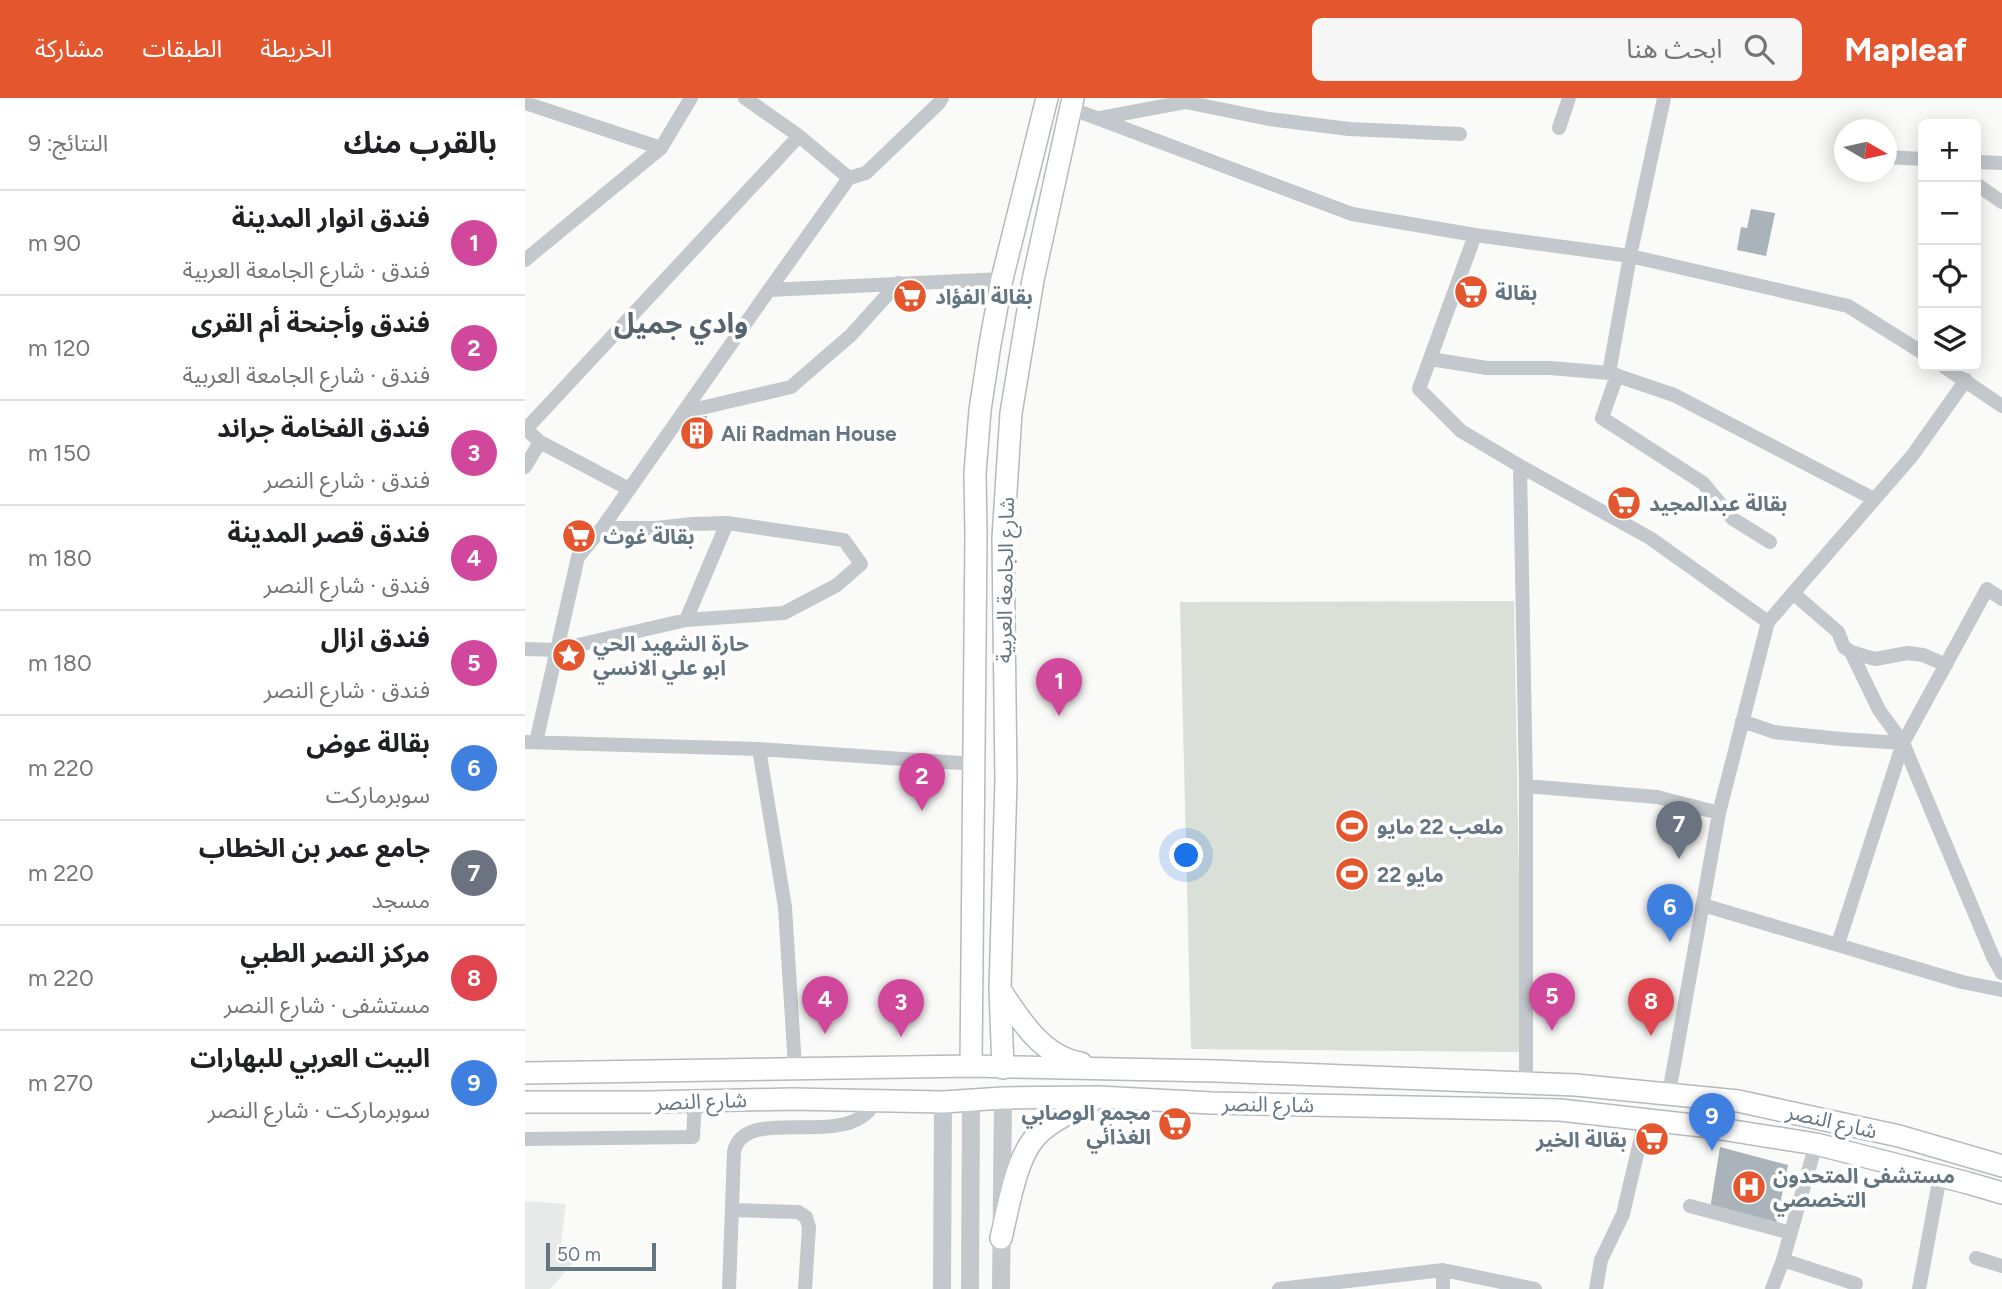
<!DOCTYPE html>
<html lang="ar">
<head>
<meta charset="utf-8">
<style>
	:root { --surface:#fff; --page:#f6f6f6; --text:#202124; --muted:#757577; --line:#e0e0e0; --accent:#e4572e }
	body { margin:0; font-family:Figtree,"Noto Sans Arabic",sans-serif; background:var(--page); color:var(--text); direction:rtl }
	.controls { position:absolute; right:21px; top:21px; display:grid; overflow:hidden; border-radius:10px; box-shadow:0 4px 18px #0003 }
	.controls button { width:63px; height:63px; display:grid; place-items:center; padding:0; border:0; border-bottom:2px solid var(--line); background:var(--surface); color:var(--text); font:35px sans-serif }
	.compass { position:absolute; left:1309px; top:21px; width:63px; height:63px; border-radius:50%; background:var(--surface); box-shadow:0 4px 18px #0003; rotate:99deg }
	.scale { position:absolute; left:21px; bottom:18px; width:110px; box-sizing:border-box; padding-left:7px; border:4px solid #657683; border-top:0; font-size:19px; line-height:24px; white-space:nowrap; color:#657683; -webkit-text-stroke:5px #fff; paint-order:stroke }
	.you { position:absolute; left:662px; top:758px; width:24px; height:24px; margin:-18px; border:5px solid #fff; border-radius:50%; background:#1a73e8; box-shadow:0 0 0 10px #1a73e833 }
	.badge { display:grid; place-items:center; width:46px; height:46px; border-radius:50%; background:var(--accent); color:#fff; font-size:23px; font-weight:700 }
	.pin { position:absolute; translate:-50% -58px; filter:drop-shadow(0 2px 4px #0008) }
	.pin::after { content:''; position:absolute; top:37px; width:24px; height:21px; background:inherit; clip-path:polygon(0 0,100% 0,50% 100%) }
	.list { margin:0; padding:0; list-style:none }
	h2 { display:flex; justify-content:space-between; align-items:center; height:91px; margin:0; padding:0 28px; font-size:30px }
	h2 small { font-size:23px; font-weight:400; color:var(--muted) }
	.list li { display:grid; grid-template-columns:46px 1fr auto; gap:21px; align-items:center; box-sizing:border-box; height:105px; padding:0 28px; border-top:2px solid var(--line) }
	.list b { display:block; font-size:26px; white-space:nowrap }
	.list p { margin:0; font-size:23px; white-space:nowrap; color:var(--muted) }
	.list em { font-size:23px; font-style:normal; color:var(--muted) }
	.icon { flex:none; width:38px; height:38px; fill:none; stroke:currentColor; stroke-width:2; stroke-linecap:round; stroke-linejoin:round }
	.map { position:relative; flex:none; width:1477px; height:1191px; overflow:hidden; direction:ltr }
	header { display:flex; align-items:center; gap:42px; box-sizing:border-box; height:98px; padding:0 35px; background:var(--accent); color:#fff }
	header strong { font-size:33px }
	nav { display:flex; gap:38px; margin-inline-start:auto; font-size:24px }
	.search { width:490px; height:63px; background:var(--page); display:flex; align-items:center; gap:18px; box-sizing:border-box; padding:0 24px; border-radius:10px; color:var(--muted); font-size:26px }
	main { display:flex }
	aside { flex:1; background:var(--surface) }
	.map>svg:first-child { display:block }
	.built { fill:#e8e9e9 }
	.green { fill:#dadfd7 }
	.building { fill:#aab3b9 }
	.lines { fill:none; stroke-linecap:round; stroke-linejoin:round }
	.primary-casing { stroke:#b5babe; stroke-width:24 }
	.minor { stroke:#c3c8cc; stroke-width:14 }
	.tertiary { stroke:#c3c8cc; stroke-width:18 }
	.primary { stroke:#fff; stroke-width:21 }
	.labels { text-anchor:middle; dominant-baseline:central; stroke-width:7; stroke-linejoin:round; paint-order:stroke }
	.poi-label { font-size:21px; font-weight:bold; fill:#657683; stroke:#fff; text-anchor:start }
	.street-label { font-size:21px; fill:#657683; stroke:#fff }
	.district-label { font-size:28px; font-weight:bold; fill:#57646e; stroke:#fff }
</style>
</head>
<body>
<header>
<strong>Mapleaf</strong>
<div class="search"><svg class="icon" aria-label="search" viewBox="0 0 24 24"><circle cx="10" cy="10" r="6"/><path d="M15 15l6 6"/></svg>ابحث هنا</div>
<nav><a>الخريطة</a><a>الطبقات</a><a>مشاركة</a></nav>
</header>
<main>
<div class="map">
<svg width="1477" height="1191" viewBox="0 0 1477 1191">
	<rect width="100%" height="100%" fill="#fafaf8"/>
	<!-- built -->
	<path class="built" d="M0,1103l41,3 -6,47 14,2 -2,11 -22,25h-25z"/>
	<!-- green -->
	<path class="green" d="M989,503l8,451 -331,-3 -11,-447z"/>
	<!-- building -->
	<path class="building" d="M1226,111l24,4 -9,43 -29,-6 4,-23 6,1z
		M182,318l-2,22 -6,7 -18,-19 7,-8z
		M1195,1049l68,18 -12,59 -66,-15z"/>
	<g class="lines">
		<!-- primary casing -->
		<g class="primary-casing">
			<path id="primary" d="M476,893c19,29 42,66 80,72
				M446,968l5,-531 -1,-62 5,-63 10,-66 12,-65 45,-181
				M478,970l-3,-78 6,-210 -3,-242 8,-125 22,-133 40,-182
				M0,975l446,-7 245,5 360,14 162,16 161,35 103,30
				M0,1004h124l143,-3 151,3 60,-4 95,-1 114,6 348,7 142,16 114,18 152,39 34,10
				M476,1140c7,-28 14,-75 32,-98 14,-18 43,-30 63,-42"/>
		</g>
		<!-- minor -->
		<path class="minor" d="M220,0l54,38
			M0,5l136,45
			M545,10l282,106 123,21 155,21 218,50 75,47
			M575,20l85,-16 84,17 80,10 111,5
			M1034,30l10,-30
			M1362,59l36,2
			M1451,64l26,1
			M324,80l17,-5 73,-70 3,-5
			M1451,86l26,18
			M950,137l-56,154 42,42 59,35 130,72 118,84 -49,191 -50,280
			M0,162l136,-112 30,-50
			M905,261l57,9h63l59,5 65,22 200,104
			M1418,268l59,40
			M1084,275l21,-117 34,-158
			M1092,277l-15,43 101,65 30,36 37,23
			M159,314l107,-25 60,-52 47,-52
			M0,330l15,14 89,47
			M1,331l273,-293 50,42 -80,112
			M995,368l6,320v298
			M0,369l15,-25
			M1268,495l45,39 6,15 7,5 24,7 33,-6 15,2 23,10
			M1477,501l-15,-10 -84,154 90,214 9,16
			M161,522l41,-97
			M1243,524l144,-166 54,-76
			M0,551l32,1 129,-30 98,-7 53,-28 24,-21 -17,-24 -117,-17 -35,1 -36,4h-54
			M1326,554l28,58 24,33
			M1217,623l32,11 67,7 62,4 -65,201
			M0,644l234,7 216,15
			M11,644l42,-185 24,-29 167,-238 233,-11
			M234,651l26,158 10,160
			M1001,688l131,11 62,16
			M1178,807l259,77 40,8
			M0,1041l168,-2 2,-37
			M1165,1108l101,27
			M207,1112l66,2 8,5 3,10 -4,62
			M1451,1160l26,8
			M1258,1162l73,24
			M918,1172v19
			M204,1191l5,-137c10,-51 120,3 142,-53
			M754,1191l164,-19 92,19
			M1071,1191l5,-29 22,-46 22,-94
			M1247,1191l11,-29 33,-116
			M1394,1191l21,-113"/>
		<!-- tertiary -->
		<path class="tertiary" d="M417,1191l1,-187
			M445,1191l1,-189
			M476,1191l2,-191"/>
		<!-- primary -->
		<use href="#primary" class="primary"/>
	</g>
	<!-- icons -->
	<defs>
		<g id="supermarket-disc" transform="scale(1.75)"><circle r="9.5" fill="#e4572e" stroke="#fff"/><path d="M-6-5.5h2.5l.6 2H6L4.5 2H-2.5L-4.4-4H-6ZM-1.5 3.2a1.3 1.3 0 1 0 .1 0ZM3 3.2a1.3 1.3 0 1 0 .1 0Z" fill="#fff"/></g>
		<g id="building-disc" transform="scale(1.75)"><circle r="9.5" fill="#e4572e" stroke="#fff"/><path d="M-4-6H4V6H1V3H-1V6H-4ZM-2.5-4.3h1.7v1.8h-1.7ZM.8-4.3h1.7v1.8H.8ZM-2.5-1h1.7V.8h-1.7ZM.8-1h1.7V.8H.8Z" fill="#fff"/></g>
		<g id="sight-disc" transform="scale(1.75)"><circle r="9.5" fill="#e4572e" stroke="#fff"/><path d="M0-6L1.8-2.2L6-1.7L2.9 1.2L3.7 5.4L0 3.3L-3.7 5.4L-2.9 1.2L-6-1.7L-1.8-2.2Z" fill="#fff"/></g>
		<g id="stadium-disc" transform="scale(1.75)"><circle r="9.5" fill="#e4572e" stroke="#fff"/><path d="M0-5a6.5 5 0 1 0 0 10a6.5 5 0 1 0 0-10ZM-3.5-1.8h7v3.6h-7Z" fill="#fff"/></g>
		<g id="hospital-disc" transform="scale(1.75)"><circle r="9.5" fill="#e4572e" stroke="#fff"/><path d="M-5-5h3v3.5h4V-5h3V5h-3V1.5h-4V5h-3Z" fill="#fff"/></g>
	</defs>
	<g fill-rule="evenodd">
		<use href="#supermarket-disc" x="946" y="194"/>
		<use href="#supermarket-disc" x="385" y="198"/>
		<use href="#building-disc" x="172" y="335"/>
		<use href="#supermarket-disc" x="1099" y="405"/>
		<use href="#supermarket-disc" x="54" y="438"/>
		<use href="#sight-disc" x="44" y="557"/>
		<use href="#stadium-disc" x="827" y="728"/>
		<use href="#stadium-disc" x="827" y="776"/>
		<use href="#supermarket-disc" x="650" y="1026"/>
		<use href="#supermarket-disc" x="1127" y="1041"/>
		<use href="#hospital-disc" x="1224" y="1089"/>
	</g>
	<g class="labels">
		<!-- poi labels -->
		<g class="poi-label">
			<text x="970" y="194">بقالة</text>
			<text x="410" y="198">بقالة الفؤاد</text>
			<text x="196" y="335">Ali Radman House</text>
			<text x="1124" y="405">بقالة عبدالمجيد</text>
			<text x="78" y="438">بقالة غوث</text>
			<text x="68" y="545">حارة الشهيد الحي<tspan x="68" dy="24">ابو علي الانسي</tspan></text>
			<text x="852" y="728">ملعب 22 مايو</text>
			<text x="852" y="776">22 مايو</text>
			<text x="626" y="1014" text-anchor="end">مجمع الوصابي<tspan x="626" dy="24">الغذائي</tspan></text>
			<text x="1102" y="1041" text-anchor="end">بقالة الخير</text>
			<text x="1248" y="1077">مستشفى المتحدون<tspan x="1248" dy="24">التخصصي</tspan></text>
		</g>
		<!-- street labels -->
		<g class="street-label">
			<text transform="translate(480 482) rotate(-89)">شارع الجامعة العربية</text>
			<text transform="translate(176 1003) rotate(-2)">شارع النصر</text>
			<text transform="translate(743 1006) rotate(1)">شارع النصر</text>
			<text transform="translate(1307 1023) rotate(13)">شارع النصر</text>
		</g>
		<!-- district labels -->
		<g class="district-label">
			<text x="156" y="225">وادي جميل</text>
		</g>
	</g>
</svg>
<div class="controls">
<button>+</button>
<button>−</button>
<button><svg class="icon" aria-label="locate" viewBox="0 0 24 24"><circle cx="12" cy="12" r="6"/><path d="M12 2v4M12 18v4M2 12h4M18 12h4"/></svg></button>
<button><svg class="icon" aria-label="layers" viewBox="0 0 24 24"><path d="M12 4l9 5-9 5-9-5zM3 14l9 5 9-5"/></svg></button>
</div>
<svg class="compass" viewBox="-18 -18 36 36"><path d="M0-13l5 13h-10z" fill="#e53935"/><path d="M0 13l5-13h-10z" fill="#757577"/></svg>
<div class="scale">50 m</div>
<div class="you"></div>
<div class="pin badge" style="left:534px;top:618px;background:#d1479c">1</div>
<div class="pin badge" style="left:397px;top:713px;background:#d1479c">2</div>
<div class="pin badge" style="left:376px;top:939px;background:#d1479c">3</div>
<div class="pin badge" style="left:300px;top:936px;background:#d1479c">4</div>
<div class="pin badge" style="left:1027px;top:933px;background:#d1479c">5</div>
<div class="pin badge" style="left:1145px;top:844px;background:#3f7fe0">6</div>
<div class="pin badge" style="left:1154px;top:761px;background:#6b7280">7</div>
<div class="pin badge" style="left:1126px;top:938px;background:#e0444e">8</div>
<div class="pin badge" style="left:1187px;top:1053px;background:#3f7fe0">9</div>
</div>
<aside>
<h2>بالقرب منك<small>النتائج: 9</small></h2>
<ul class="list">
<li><span class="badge" style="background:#d1479c">1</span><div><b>فندق انوار المدينة</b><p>فندق · شارع الجامعة العربية</p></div><em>90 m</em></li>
<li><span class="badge" style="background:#d1479c">2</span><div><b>فندق وأجنحة أم القرى</b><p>فندق · شارع الجامعة العربية</p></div><em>120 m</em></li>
<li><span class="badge" style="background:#d1479c">3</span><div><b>فندق الفخامة جراند</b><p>فندق · شارع النصر</p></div><em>150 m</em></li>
<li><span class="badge" style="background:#d1479c">4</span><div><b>فندق قصر المدينة</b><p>فندق · شارع النصر</p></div><em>180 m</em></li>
<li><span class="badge" style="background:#d1479c">5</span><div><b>فندق ازال</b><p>فندق · شارع النصر</p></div><em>180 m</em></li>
<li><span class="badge" style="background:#3f7fe0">6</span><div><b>بقالة عوض</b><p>سوبرماركت</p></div><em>220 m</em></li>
<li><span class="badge" style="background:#6b7280">7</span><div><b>جامع عمر بن الخطاب</b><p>مسجد</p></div><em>220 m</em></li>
<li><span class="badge" style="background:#e0444e">8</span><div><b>مركز النصر الطبي</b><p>مستشفى · شارع النصر</p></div><em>220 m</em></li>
<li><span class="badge" style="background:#3f7fe0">9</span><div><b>البيت العربي للبهارات</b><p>سوبرماركت · شارع النصر</p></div><em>270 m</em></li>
</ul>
</aside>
</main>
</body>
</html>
